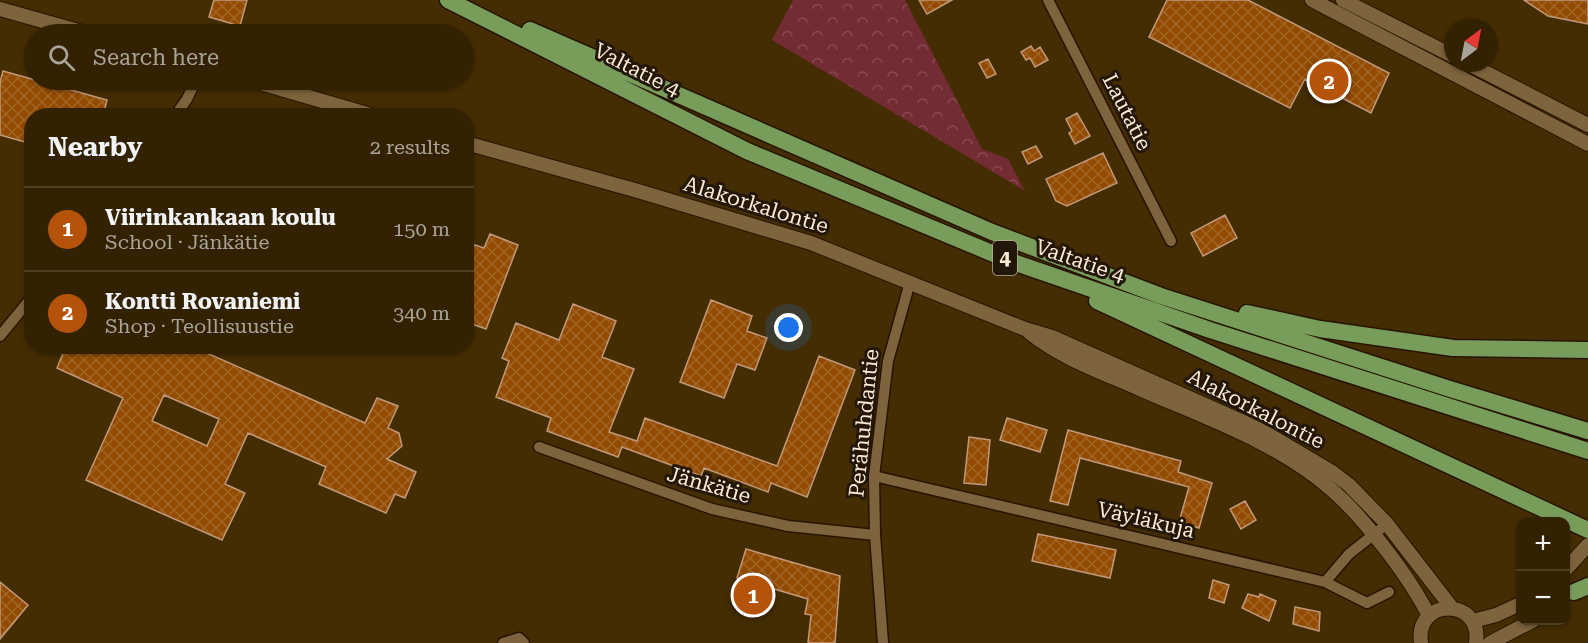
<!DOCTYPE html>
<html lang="en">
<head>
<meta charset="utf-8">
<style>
	:root { --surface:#332202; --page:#3b2a0c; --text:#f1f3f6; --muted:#a9a499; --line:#4e3f24; --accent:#b45309 }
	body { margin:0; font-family:"Roboto Serif",serif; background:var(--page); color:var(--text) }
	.controls { position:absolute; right:18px; bottom:18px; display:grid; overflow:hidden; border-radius:12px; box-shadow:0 2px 4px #0004 }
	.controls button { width:54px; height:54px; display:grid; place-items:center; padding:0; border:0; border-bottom:2px solid var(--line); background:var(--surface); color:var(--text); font:30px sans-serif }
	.compass { position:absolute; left:1444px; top:18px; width:54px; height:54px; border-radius:50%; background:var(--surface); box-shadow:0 2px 4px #0004; rotate:32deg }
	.you { position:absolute; left:789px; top:328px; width:21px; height:21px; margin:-15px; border:4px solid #fff; border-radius:50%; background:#1a73e8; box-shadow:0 0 0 9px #1a73e833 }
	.badge { display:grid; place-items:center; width:39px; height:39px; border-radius:50%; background:var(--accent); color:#fff; font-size:20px; font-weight:700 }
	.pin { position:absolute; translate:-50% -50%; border:3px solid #fff; box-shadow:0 2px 6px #0006 }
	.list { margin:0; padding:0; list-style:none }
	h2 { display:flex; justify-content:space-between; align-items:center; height:78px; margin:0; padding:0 24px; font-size:26px }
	h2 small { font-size:20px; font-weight:400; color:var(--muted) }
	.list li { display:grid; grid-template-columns:39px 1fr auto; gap:18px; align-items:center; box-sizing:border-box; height:84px; padding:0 24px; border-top:2px solid var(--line) }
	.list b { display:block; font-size:22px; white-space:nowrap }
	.list p { margin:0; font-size:20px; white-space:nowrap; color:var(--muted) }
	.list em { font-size:20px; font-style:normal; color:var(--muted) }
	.icon { flex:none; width:33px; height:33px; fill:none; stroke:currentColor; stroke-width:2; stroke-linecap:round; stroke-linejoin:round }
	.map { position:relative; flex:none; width:1588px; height:643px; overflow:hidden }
	.search { position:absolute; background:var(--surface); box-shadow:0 2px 4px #0004; left:24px; top:24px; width:450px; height:66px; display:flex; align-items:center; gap:15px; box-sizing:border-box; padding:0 21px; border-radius:33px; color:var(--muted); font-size:22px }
	.panel { position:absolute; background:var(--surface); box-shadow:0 2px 4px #0004; left:24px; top:108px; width:450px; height:246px; border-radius:24px }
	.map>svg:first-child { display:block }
	.forest { fill:url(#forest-crowns) }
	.building { fill:url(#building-cross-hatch); stroke:#c2997c; stroke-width:1.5; fill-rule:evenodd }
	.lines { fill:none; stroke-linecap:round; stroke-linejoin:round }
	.minor-casing { stroke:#271500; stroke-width:13 }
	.tertiary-casing { stroke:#271500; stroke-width:16 }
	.trunk-casing { stroke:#271500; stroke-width:19 }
	.minor { stroke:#7e643d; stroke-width:10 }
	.tertiary { stroke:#7e643d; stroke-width:14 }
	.trunk { stroke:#789d5a; stroke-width:16 }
	.labels { text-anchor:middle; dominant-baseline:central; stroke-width:6; stroke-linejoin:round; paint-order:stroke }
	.shield { fill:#221708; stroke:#b8ab98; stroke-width:1.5 }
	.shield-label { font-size:20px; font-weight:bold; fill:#f9ead5 }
	.street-label { font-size:21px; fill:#f9ead5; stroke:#221708 }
</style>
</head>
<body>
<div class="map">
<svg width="1588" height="643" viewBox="0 0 1588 643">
	<defs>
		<pattern id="forest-crowns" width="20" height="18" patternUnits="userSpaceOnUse" patternTransform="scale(1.5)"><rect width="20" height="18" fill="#742c34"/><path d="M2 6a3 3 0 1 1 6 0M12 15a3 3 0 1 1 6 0" fill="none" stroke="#894b50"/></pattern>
		<pattern id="building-cross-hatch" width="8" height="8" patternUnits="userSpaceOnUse" patternTransform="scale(1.5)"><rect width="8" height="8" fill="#924b00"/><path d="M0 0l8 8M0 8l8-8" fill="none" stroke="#a26524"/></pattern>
	</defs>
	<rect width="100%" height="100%" fill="#442d02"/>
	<!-- forest -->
	<path class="forest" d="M793,0h112l77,149 26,10 17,32 -253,-151z"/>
	<!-- building -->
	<path class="building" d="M214,0h33l-7,26 -31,-9z
		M919,0h33l-25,14z
		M1167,0h81l141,73 -18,40 -66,-34 -15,29 -141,-71z
		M1524,0h64v24l-40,-8z
		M1031,46l3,5 6,-4 8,13 -13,7 -5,-9 -4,2 -5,-8z
		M988,59l8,15 -9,4 -8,-15z
		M3,71l104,29 -4,16h-71v28l-32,-9v-53z
		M1077,113l13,23 -15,8 -6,-11 3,-2 -6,-12z
		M1036,146l6,11 -14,7 -6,-12z
		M1103,153l14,30 -50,23 -11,-5 -10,-22z
		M1225,215l12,23 -34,18 -12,-23z
		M490,234l28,11 -32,84 -20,-7v-80l18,6z
		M711,300l41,16 -5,15 20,7 -12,32 -18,-6 -13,34 -44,-16z
		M573,304l43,17 -14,36 32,12 -25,63 28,9 8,-23 132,48 42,-110 36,14 -48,127 -36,-14 -3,9 -64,-24 -3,8 -79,-29 -4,10 -71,-26 4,-13 -55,-21 13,-36 -7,-3 14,-35 43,17z
		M66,346h71l10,5 2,-5h42l174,77 12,-25 21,8 -10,22 11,5 3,13 -15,13 29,13 -11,26 -10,-4 -9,19 -67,-29 7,-17 -78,-34 -23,51 20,9 -23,47 -136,-60 37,-82 -66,-30zM164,395l55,24 -12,27 -55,-25z
		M1007,418l40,12 -7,22 -40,-12z
		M1068,430l113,31 -3,11 34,11 -13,45 -20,-6 10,-35 -109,-29 -12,47 -18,-4z
		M969,437l21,3 -4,45 -22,-2z
		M1245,501l11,19 -15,9 -11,-20z
		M1038,534l78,16 -6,28 -78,-17z
		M746,549l94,27 -5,67h-27l3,-28 -6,-1 3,-15 -71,-21z
		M1213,580l16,5 -5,18 -15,-5z
		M0,582l28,23 -28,34z
		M1248,594l11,3 1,-3 16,7 -7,20 -27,-13z
		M1295,607l25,5 -1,19 -26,-7z"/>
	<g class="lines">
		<!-- minor casing -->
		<g class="minor-casing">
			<path id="minor" d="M1048,0l123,241
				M175,116l12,-17 9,-19
				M0,336l32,-39
				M539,447l173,62 76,17 87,9
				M874,476l451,106 42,21 22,-11
				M1325,582l24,-28 38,-30
				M503,643l16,-5 5,5
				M883,643l-8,-108 -1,-59 14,-115 22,-79"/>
		</g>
		<!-- tertiary casing -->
		<g class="tertiary-casing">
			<path id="tertiary" d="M1312,0l276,144
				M1343,0l110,56
				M0,9l89,25
				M1467,63l121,62
				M250,80l124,36
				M466,143l172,48 173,52 214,86 27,8 207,92 73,43 17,13 38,39 65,84
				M1029,332c33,27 75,41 113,58 64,28 137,53 190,100 21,18 38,39 55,61 16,21 30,41 42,65
				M1566,569l22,-24
				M1473,621l23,-6 24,-11
				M1421,643c-7,-46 62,-46 55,0
				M1490,643l44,-23"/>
		</g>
		<!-- trunk casing -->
		<g class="trunk-casing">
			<path id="trunk" d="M448,0l299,151 266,111 197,68 378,121
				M530,30l462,202 169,64 289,93 138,42
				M1097,301l491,229
				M1247,313l73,16 133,19 135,2
				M1574,592l14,-6"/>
		</g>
		<!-- minor -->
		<use href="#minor" class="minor"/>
		<!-- tertiary -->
		<use href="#tertiary" class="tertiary"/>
		<!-- trunk -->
		<use href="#trunk" class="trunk"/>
	</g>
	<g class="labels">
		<!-- shield labels -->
		<rect class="shield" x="993" y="241" width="24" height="34" rx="4.5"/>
		<g class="shield-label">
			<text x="1005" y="258">4</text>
		</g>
		<!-- street labels -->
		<g class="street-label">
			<text transform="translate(637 70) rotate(27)">Valtatie 4</text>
			<text transform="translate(1127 112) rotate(63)">Lautatie</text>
			<text transform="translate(756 205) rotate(17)">Alakorkalontie</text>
			<text transform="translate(1080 261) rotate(19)">Valtatie 4</text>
			<text transform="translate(1256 409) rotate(27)">Alakorkalontie</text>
			<text transform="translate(864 423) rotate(-84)">Perähuhdantie</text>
			<text transform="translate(709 485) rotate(16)">Jänkätie</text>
			<text transform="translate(1146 520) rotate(13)">Väyläkuja</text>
		</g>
	</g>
</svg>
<div class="controls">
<button>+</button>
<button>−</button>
</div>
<svg class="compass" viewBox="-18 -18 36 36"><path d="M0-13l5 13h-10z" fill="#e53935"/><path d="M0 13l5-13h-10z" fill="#a9a499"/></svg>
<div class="you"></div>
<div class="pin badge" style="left:753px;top:595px">1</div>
<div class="pin badge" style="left:1329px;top:81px">2</div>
<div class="search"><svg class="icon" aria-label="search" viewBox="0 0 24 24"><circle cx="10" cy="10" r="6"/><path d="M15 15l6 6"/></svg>Search here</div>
<section class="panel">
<h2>Nearby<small>2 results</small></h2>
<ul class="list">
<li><span class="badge">1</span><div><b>Viirinkankaan koulu</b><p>School · Jänkätie</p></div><em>150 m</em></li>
<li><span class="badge">2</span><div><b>Kontti Rovaniemi</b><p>Shop · Teollisuustie</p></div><em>340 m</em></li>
</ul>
</section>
</div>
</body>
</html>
